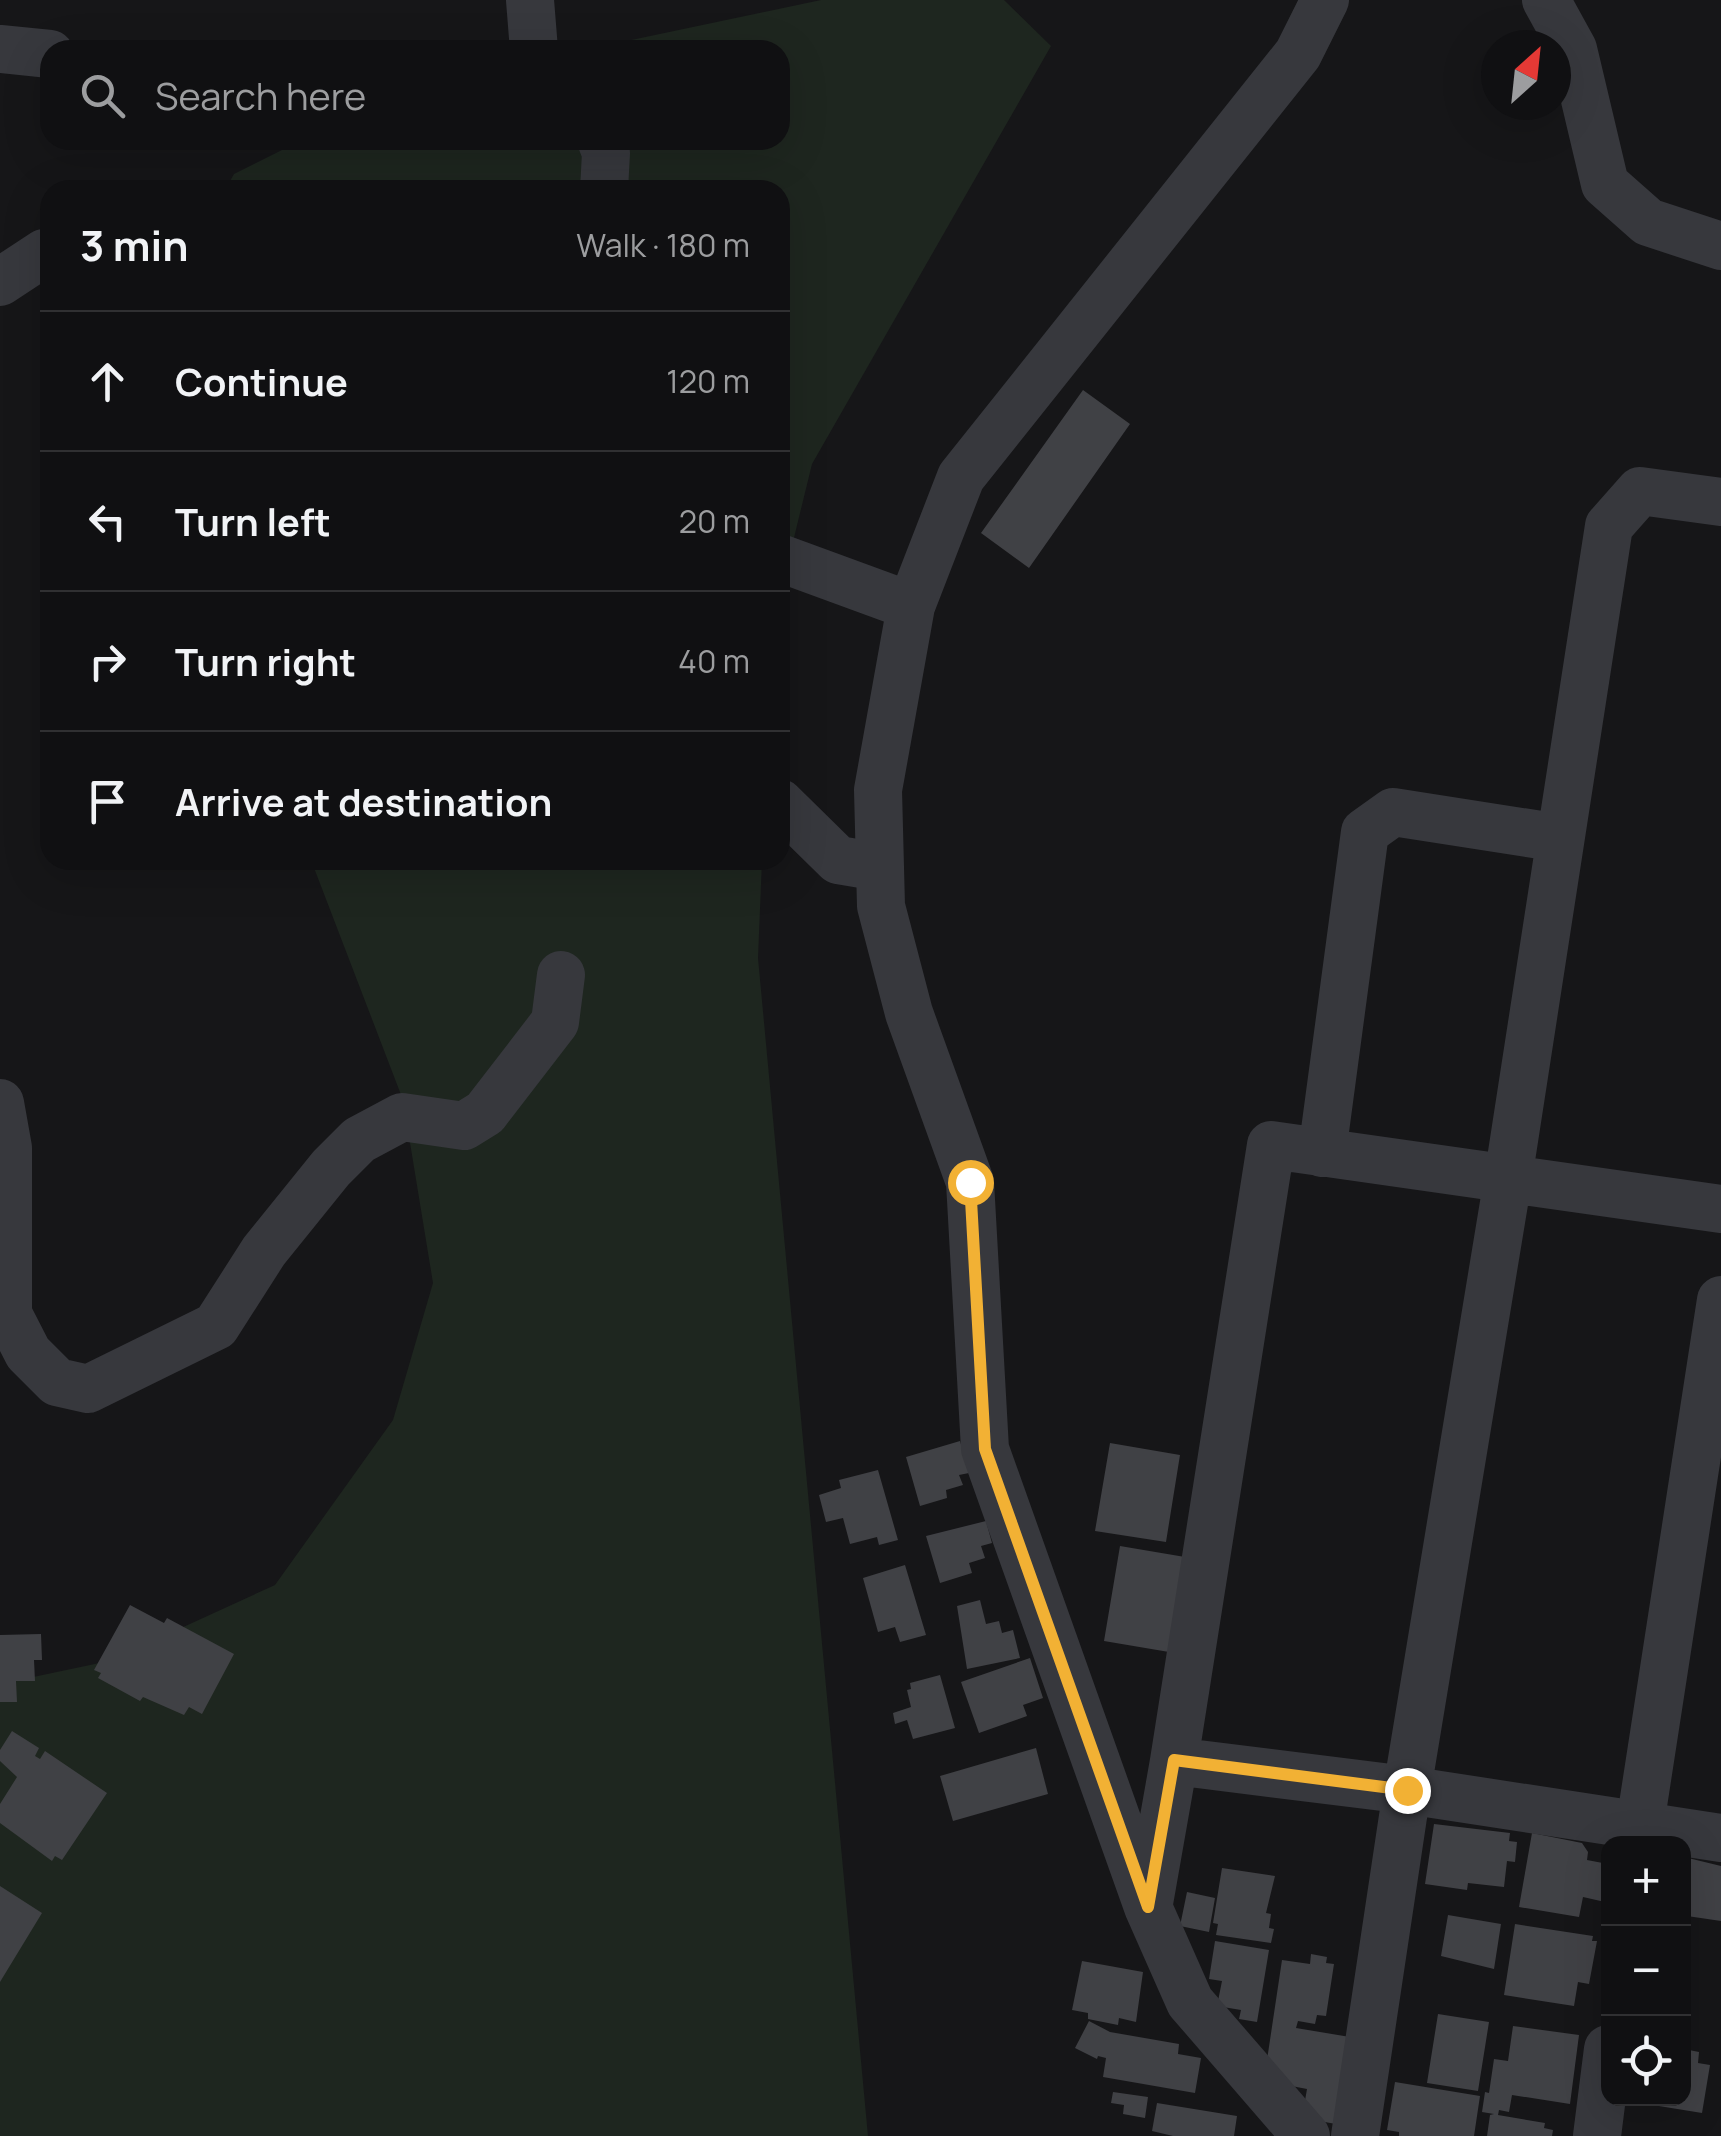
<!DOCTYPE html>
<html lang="en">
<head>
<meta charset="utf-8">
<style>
	:root { --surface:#101012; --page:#19191b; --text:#f1f3f6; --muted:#9c9d9f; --line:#303032 }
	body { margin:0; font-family:Manrope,sans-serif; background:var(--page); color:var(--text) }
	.controls { position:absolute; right:30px; bottom:30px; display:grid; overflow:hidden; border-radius:20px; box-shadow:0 10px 40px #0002 }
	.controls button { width:90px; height:90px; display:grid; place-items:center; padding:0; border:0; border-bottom:2px solid var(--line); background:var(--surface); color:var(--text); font:50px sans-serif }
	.compass { position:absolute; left:1481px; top:30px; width:90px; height:90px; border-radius:50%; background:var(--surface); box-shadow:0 10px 40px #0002; rotate:27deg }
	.stop { position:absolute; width:30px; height:30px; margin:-22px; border:8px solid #f2b134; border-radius:50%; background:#fff }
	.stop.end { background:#f2b134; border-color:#fff; box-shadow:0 2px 10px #0008 }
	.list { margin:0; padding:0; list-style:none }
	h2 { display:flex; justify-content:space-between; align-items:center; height:130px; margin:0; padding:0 40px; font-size:42px }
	h2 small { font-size:32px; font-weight:400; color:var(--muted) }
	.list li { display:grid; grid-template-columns:65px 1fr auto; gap:30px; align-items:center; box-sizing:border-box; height:140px; padding:0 40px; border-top:2px solid var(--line) }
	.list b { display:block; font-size:38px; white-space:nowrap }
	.list em { font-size:32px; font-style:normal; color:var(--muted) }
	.icon { flex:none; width:55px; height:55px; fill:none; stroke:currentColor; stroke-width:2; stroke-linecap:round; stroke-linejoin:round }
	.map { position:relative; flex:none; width:1721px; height:2136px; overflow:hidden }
	.search { position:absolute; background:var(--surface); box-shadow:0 10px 40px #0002; left:40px; top:40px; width:750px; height:110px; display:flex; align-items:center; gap:25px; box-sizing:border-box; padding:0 35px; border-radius:30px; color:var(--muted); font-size:38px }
	.panel { position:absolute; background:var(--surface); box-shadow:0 10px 40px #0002; left:40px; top:180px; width:750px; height:690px; border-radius:30px }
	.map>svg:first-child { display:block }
	.green { fill:#1e261f }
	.building { fill:#404145 }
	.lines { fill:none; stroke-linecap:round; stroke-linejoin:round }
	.street { stroke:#37383d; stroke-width:48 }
	.route { stroke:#f2b134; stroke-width:12 }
</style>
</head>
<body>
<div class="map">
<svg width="1721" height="2136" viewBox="0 0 1721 2136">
	<rect width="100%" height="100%" fill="#161618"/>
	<!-- green -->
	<path class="green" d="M821,0h183l47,46 -239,418 -32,131v-405h-555l9,-16 68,-34h478v-90h-196z
		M311,860h451l-4,98 110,1178h-868v-452l109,-23 166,-76 118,-165 40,-137 -30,-183z"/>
	<!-- building -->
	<path class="building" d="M1083,390l47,34 -101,144 -48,-35z
		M960,1441l9,32 -10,2 4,10 -17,5 1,8 -27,8 -14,-49z
		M1110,1443l70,12 -14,87 -71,-11z
		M878,1470l20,70 -19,5 -2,-8 -27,7 -7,-26 -17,4 -7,-27 22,-7 -2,-8z
		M986,1521l6,22 -11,3 4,12 -16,5 3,10 -32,10 -14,-47z
		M1120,1546l65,11 -16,95 -65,-11z
		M905,1565l21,70 -26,7 -5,-15 -17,5 -15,-54z
		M980,1600l6,24 13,-3 3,12 11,-3 7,28 -53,11 -10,-63z
		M130,1605l34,18 3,-5 67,36 -32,60 -13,-7 -5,8 -41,-18 -3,4 -42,-23 3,-5 -7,-3z
		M41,1634l1,26h-8l1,21h-19l1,21h-17v-67z
		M1030,1658l13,40 -20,7 4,11 -48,17 -18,-51z
		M940,1675l15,53 -42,11 -6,-19 -12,4 -2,-11 18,-6 -4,-17 4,-1 -1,-6z
		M12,1731l27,17 -4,8 5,3 5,-8 62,42 -45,67 -7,-4 -3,5 -52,-38v-19l17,-27 -17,-16v-11z
		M1036,1748l12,46 -95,27 -13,-45z
		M1434,1824l76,9 -1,8 8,1 -2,20 -8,-1 -3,26 -36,-4 -1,7 -42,-6z
		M1532,1833l50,10 6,9 -1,8 21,4 -3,38 -22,-5 -4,20 -60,-10z
		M1684,1857l37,9v55l-34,-5 2,-13h-5z
		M1222,1868l53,8 -9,37 5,1 -2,14 5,1 -3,14 -55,-8 2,-11 -5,-1z
		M0,1886l42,27 -42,69z
		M1187,1892l28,6 -6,34 -29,-6z
		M1448,1915l53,9 -7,45 -53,-13z
		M1515,1924l78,12 -1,5h5l-8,43 -11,-2 -4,24 -70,-11z
		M1215,1941l54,9 -12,72 -18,-3 2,-9 -24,-4 5,-25 -13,-2z
		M1311,1954l16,3 -1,6 8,1 -8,52 -9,-1 -2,9 -17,-3 -2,7 54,9 -14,87 -34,-6 5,-29 -26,-5 -14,-24 15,-100 28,4z
		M1082,1961l61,11 -7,50 -17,-4 -1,7 -30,-6v-6l-16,-3z
		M1438,2014l51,8 -11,69 -51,-8z
		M1089,2021l21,11 69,12 -1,10 23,4 -6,35 -92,-16 3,-19 -8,-2 -1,3 -22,-11z
		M1513,2026l66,9 -9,69 -58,-9 -3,17 -10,-2 -1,5 47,8 -1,5 9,2 -1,6h-65l3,-21 4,-1 -12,-2 3,-20 4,1 5,-34 14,2z
		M1684,2049l15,3 -1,11 12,2 -8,48 -74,-12 56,-3z
		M1395,2082l85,14 -6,40h-75v-4l-12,-2z
		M1113,2092l35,5 -3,21 -22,-4 1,-9 -13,-2z
		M1157,2103l80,13 -3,20h-61l-21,-5z"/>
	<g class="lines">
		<!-- street -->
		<path class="street" d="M530,0l4,50
			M1546,0l27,49 32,135 43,38 73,24
			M0,49l50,5
			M601,140l5,13 -2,37
			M0,282l44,-29 6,1
			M780,558l131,48
			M780,803l58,57 42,7
			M0,1103l8,45v166l20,39 29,29 31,7 128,-63 48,-75 67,-83 28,-28 43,-23 62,9 21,-13 70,-91 6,-47
			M1322,1153l43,-321 28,-20 167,26
			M1174,1761l233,29 314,48
			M1637,1844l84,-544
			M1149,1903l25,-142 97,-616 450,64
			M1306,2136l-116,-134 -42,-95 -163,-458 -15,-267 -61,-169 -28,-107 -3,-116 33,-184 50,-129 337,-423 27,-54
			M1355,2136l52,-346 101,-611 101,-653 31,-35 81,11
			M1597,2136l11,-87"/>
	</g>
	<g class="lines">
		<!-- route -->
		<path class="route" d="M970,1182l15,267 163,458 26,-147 233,30"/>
	</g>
</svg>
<div class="controls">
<button>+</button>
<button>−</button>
<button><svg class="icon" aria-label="locate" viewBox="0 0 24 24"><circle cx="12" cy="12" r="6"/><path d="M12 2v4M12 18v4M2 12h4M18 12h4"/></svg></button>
</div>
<svg class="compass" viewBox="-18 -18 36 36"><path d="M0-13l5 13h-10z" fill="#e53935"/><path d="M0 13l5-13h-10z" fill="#9c9d9f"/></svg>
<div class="stop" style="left:970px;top:1182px"></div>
<div class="stop end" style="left:1407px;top:1790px"></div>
<div class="search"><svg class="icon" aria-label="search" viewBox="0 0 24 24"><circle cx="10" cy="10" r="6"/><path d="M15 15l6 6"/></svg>Search here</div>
<section class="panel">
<h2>3 min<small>Walk · 180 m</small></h2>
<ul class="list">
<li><svg class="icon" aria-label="ahead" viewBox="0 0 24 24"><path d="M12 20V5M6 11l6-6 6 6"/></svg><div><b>Continue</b></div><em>120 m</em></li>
<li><svg class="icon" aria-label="left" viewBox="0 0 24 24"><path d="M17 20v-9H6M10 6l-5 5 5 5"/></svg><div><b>Turn left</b></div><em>20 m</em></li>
<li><svg class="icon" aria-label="right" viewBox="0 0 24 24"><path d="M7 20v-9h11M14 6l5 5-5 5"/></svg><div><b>Turn right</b></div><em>40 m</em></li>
<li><svg class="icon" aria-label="arrive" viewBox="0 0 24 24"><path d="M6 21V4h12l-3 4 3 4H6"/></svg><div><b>Arrive at destination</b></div></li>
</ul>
</section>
</div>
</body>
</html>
